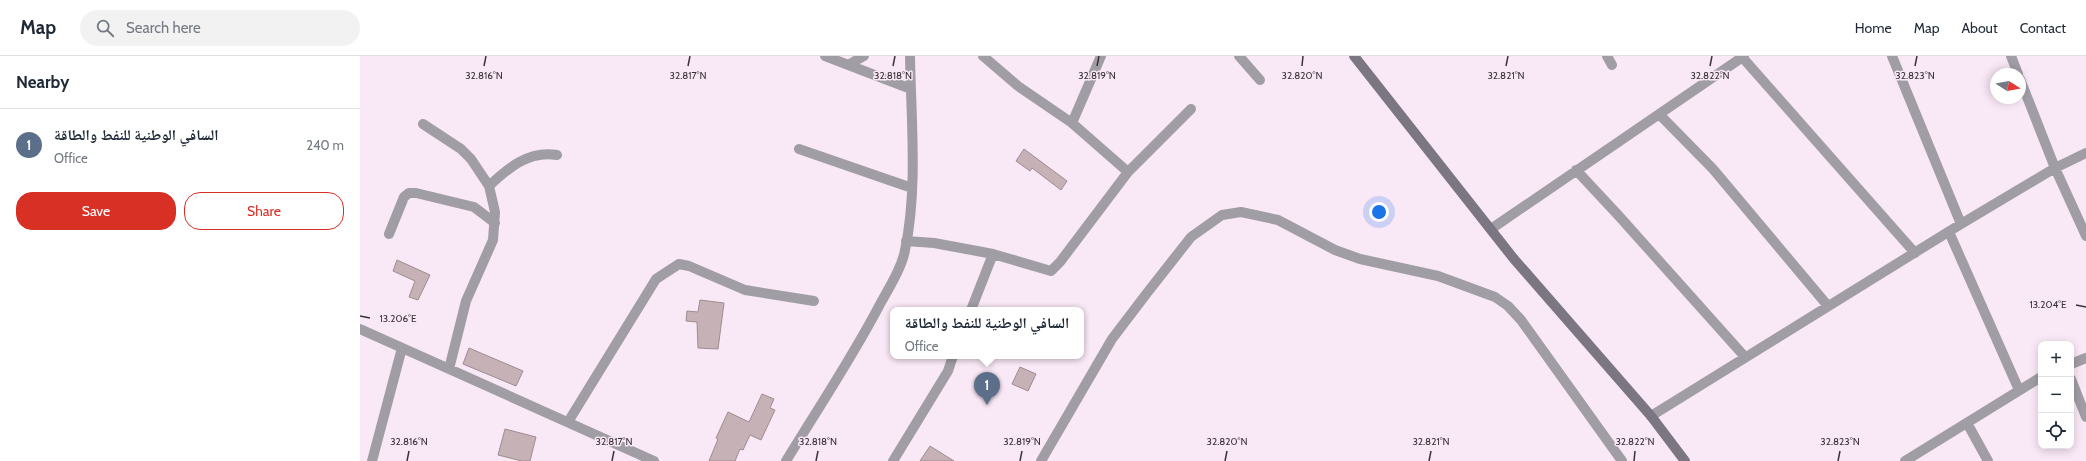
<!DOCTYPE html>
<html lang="en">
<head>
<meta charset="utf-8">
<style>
	:root { --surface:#fff; --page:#f2f2f3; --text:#1f2937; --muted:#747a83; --line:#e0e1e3; --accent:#d93025 }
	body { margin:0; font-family:Cabin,"Noto Naskh Arabic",sans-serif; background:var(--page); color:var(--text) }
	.controls { position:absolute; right:12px; bottom:12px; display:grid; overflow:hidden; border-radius:8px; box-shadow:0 2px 10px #0003 }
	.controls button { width:36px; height:36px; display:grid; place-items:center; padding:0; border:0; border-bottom:1px solid var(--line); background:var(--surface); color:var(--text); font:20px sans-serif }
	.compass { position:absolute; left:1630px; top:12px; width:36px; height:36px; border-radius:50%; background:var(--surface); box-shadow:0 2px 10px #0003; rotate:101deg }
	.you { position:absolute; left:1019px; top:156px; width:14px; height:14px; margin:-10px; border:3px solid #fff; border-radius:50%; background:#1a73e8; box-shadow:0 0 0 6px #1a73e833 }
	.badge { display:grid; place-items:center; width:26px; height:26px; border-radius:50%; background:var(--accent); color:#fff; font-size:13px; font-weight:700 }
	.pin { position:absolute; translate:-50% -33px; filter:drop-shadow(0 1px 2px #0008) }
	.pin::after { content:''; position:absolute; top:21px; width:14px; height:12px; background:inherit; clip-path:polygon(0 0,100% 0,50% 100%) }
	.popup { position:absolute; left:530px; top:251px; width:194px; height:52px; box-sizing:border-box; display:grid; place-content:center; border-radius:8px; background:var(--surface); filter:drop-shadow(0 1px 3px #0005); font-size:13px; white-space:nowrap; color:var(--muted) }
	.popup b { font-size:15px; color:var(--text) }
	.popup::after { content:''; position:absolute; left:50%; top:100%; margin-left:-8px; border:8px solid transparent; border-top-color:var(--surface) }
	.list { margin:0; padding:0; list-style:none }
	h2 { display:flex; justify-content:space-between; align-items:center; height:52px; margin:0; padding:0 16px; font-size:17px }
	h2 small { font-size:13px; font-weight:400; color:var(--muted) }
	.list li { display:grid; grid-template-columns:26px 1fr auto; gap:12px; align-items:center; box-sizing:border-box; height:72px; padding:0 16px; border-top:1px solid var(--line) }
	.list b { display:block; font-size:15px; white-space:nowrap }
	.list p { margin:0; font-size:13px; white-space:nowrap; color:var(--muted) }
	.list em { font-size:13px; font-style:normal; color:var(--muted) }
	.actions { display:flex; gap:8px; padding:12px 16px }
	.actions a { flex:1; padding:9px 0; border:1px solid var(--accent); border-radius:16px; text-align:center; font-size:14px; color:var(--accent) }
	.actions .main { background:var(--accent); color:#fff }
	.icon { flex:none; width:22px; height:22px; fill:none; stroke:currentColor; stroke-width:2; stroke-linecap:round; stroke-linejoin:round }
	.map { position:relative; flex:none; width:1726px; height:405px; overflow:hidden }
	header { display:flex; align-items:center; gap:24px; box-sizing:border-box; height:56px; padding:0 20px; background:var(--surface); border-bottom:1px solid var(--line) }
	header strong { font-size:19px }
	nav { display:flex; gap:22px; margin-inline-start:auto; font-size:14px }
	.search { width:280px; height:36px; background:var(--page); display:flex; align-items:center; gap:10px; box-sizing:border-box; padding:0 14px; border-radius:22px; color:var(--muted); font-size:15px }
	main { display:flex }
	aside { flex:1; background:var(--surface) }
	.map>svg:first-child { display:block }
	.building { fill:#c6b1b7; stroke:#a08b91 }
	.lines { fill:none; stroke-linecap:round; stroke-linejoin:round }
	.street { stroke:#a09da5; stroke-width:10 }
	.secondary { stroke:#7b7681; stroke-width:10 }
	.ticks { fill:none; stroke:#393338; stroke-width:1.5 }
	.ticks-label { font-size:10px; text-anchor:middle; fill:#393338; stroke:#f9e8f6; stroke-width:3; stroke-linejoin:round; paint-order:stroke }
</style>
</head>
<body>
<header>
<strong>Map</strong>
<div class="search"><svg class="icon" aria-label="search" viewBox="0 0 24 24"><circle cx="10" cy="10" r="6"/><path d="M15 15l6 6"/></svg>Search here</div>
<nav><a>Home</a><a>Map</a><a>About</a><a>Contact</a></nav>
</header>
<main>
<aside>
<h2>Nearby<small></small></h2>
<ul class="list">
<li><span class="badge" style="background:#5c6f8a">1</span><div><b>السافي الوطنية للنفط والطاقة</b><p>Office</p></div><em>240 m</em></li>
</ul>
<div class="actions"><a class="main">Save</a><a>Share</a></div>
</aside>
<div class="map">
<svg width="1726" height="405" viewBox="0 0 1726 405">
	<rect width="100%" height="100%" fill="#f9e8f6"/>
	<!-- building -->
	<path class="building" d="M664,93l43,32 -6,9 -29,-22 -2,3 -14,-10z
		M37,204l33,15 -12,25 -9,-3 6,-16 -22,-10z
		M340,244l24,3 -6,46 -20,-1 -1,-26 -11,-1 1,-10 11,1z
		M109,292l54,23 -7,15 -53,-22z
		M660,311l16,7 -8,17 -16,-7z
		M402,338l12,5 -4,9 5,2 -14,30 -11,-5 -7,15 -3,-1 -5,12h-26l9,-22 -2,-1 12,-26 21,10z
		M145,373l31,8 -6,24h-8l-24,-6z
		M570,390l24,15h-34z"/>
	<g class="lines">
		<!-- street -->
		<path class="street" d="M465,0l86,33
			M623,0l35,30 54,37 56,49
			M879,0l21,24
			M1247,0l5,9
			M1532,0l69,168
			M1651,0l7,18
			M1382,1l173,196
			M488,9l16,-9
			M1660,23l35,89 31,68
			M1299,58l54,55 115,137
			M712,67l29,-67
			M63,68l38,25 10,10 18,27 6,26 -2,28 -27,61 -17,68
			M439,93l113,39
			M1216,114l42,45 127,142
			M129,130c19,-18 40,-36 68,-31
			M1131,173l253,-173
			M1589,176l70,158
			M29,178l15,-37 5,-4h7l58,14 21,16
			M546,185l28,2 59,11 58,17 9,-9 68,-90 63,-63
			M611,254l22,-56
			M0,273l294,132
			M1711,308l15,-6
			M1711,323l15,38
			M1291,360l310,-192 94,-56 31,-15
			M208,366l88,-143 23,-15 10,2 56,24 69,11
			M1607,367l21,38
			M12,405l30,-113
			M426,405c31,-51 64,-100 92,-153 9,-17 24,-40 27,-58 13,-61 6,-131 5,-194
			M533,405l55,-90 5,-15
			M681,405l71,-122 35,-46 44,-56 31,-22 19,-3 37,8 57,30 25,9 78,17 57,21 13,9 13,14 101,141
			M1545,405l136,-84"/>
		<!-- secondary -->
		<path class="secondary" d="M994,0l160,203 137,157 34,45"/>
	</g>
	<!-- ticks -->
	<path class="ticks" d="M124,10l2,-10M328,10l2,-10M533,10l2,-10M737,10l2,-10M942,10l1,-10M1146,10l2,-10M1350,10l2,-10M1555,10l2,-10M1716,249l10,2M0,260l10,2M47,405l2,-10M252,405l2,-10M456,405l2,-10M660,405l2,-10M865,405l2,-10M1069,405l2,-10M1274,405l1,-10M1478,405l2,-10"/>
	<g class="ticks-label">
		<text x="124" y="23">32.816°N</text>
		<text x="328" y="23">32.817°N</text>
		<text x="533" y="23">32.818°N</text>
		<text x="737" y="23">32.819°N</text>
		<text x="942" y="23">32.820°N</text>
		<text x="1146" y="23">32.821°N</text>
		<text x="1350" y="23">32.822°N</text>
		<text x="1555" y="23">32.823°N</text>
		<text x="1688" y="252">13.204°E</text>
		<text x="38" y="266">13.206°E</text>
		<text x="49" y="389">32.816°N</text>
		<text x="254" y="389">32.817°N</text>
		<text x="458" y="389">32.818°N</text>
		<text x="662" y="389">32.819°N</text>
		<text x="867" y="389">32.820°N</text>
		<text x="1071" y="389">32.821°N</text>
		<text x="1275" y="389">32.822°N</text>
		<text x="1480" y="389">32.823°N</text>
	</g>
</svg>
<div class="controls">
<button>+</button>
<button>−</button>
<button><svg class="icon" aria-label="locate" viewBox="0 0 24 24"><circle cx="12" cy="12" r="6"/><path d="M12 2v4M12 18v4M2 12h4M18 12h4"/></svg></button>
</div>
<svg class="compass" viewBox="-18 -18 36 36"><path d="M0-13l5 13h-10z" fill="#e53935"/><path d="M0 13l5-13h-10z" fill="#747a83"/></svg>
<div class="you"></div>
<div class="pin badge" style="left:627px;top:349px;background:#5c6f8a">1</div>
<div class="popup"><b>السافي الوطنية للنفط والطاقة</b>Office</div>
</div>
</main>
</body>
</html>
